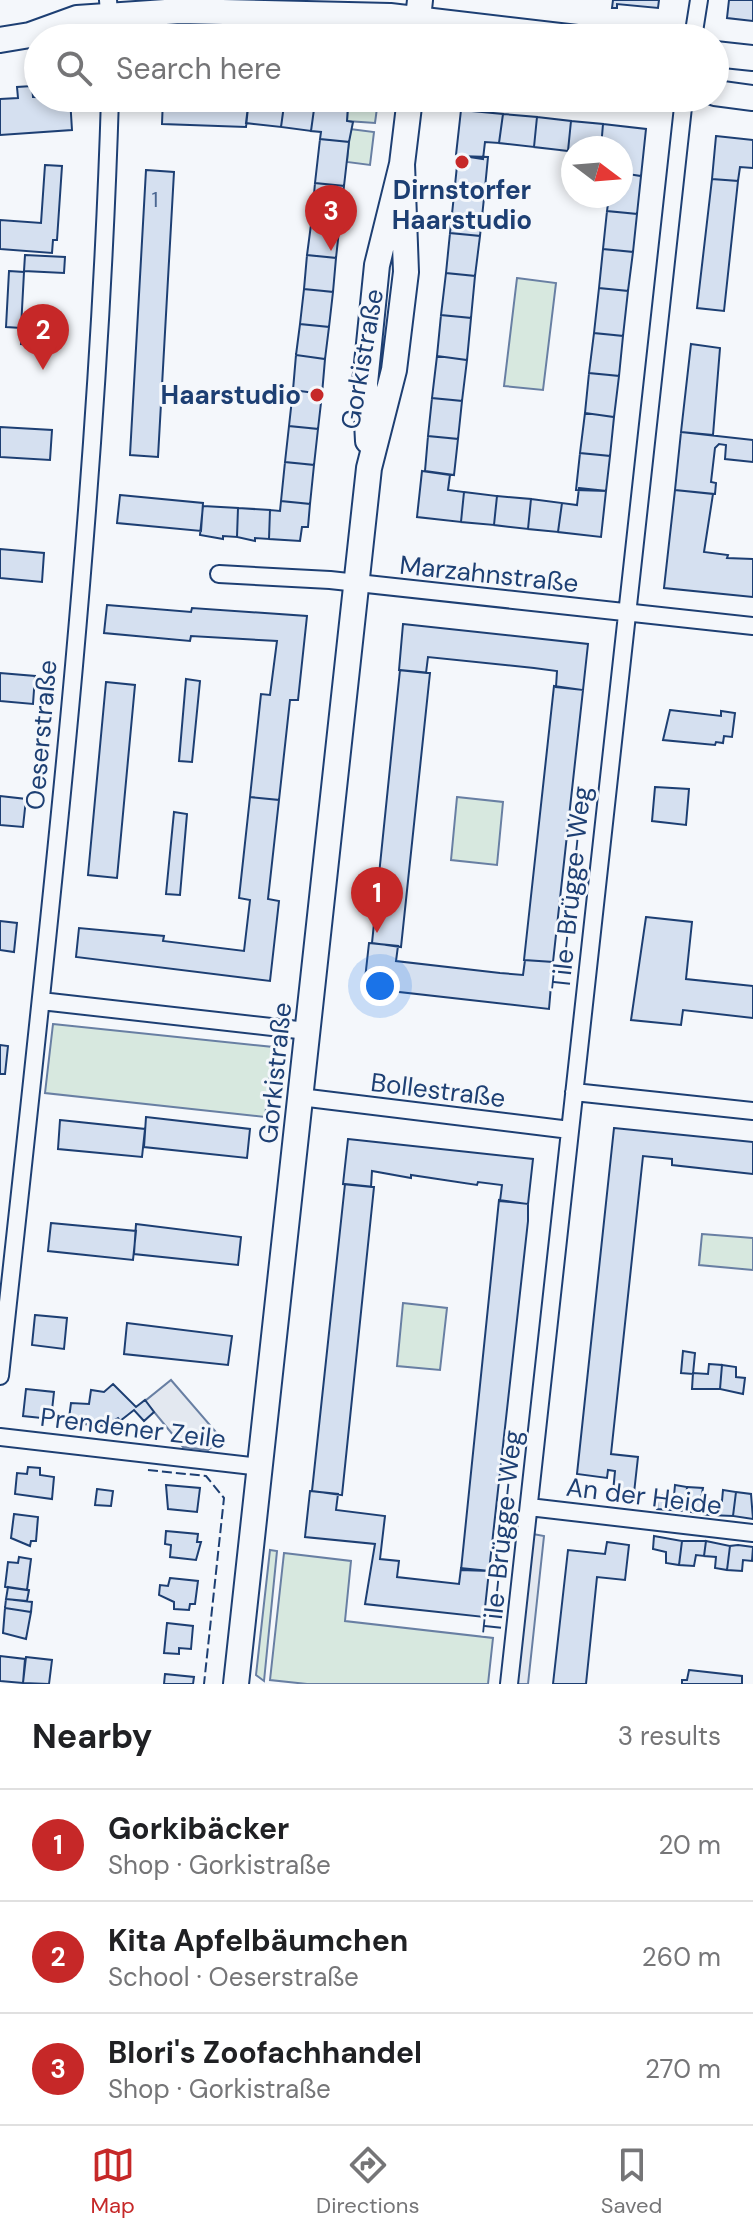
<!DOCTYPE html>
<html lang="en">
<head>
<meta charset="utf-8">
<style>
	:root { --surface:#fff; --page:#f6f6f6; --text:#202124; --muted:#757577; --line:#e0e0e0; --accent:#c62828 }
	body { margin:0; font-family:"DM Sans",sans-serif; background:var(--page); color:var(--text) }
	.compass { position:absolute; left:561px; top:136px; width:72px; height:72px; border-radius:50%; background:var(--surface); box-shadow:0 4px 12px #0003; rotate:106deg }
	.you { position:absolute; left:380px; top:986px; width:28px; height:28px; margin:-20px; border:6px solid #fff; border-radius:50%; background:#1a73e8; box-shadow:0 0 0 12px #1a73e833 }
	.badge { display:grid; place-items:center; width:52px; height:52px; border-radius:50%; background:var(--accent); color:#fff; font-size:26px; font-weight:700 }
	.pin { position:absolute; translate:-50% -66px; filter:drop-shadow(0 2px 4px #0008) }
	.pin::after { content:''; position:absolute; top:42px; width:28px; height:24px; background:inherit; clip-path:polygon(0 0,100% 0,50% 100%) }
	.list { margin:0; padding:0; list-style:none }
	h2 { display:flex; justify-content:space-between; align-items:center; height:104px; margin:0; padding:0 32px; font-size:34px }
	h2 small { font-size:26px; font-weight:400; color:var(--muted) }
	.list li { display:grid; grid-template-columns:52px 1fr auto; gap:24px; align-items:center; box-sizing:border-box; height:112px; padding:0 32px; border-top:2px solid var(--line) }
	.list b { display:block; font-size:30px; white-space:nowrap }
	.list p { margin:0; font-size:26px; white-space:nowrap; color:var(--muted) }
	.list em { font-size:26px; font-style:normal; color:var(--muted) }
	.icon { flex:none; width:44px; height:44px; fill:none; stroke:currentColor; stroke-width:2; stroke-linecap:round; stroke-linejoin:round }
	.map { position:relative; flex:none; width:753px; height:1684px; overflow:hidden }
	.search { position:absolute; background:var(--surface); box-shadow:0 4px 12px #0003; left:24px; right:24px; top:24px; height:88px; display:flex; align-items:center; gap:20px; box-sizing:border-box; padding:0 28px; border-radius:44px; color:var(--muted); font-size:30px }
	.sheet { height:440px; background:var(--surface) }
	nav { display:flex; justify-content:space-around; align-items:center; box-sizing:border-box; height:112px; border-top:2px solid var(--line); background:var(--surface); font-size:22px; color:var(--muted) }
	nav a { display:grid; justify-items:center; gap:4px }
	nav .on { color:var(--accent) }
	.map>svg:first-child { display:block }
	.green { fill:#d7e8df; stroke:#687fa3; stroke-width:2 }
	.parking { fill:#e3e8f0; stroke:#687fa3; stroke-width:2 }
	.building { fill:#d5e0f0; stroke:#1d3f73; stroke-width:2 }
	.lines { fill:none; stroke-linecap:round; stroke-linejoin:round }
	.street-casing { stroke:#1d3f73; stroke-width:20 }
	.secondary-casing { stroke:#1d3f73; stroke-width:28 }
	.street { stroke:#f4f7fb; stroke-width:16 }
	.secondary { stroke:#f4f7fb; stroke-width:24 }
	.fence { stroke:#1d3f73; stroke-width:2; stroke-dasharray:10 4; stroke-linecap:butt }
	.poi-dot { fill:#c62828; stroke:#f4f7fb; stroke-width:3 }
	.labels { text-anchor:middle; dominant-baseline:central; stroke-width:6; stroke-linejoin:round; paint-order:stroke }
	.number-label { font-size:22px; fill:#4b6792 }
	.poi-label { font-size:26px; font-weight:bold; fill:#1d3f73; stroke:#f4f7fb }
	.street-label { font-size:26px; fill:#1d3f73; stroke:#f4f7fb }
</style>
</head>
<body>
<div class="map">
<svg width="753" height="1684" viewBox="0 0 753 1684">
	<rect width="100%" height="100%" fill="#f4f7fb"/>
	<!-- green -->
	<path class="green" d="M161,20l223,8 -1,10h-222z
		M305,98h63l9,10 -2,15 -28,-2 1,-16z
		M350,129l24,3 -4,33 -23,-3z
		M517,278l39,5 -13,107 -39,-4z
		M457,797l46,5 -6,63 -46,-5z
		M53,1024l220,23 -8,70 -220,-24z
		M702,1234l51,4v32l-54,-5z
		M403,1303l44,5 -7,62 -43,-4z
		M270,1550l7,1 -13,130 -8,-6z
		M284,1553l67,8 -6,60 148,17 -5,46h-181l-37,-4z"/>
	<!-- parking -->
	<path class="parking" d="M171,1380l51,59 -14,11 -25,-3 -38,-46z
		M533,1534l11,2 -16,148h-12z"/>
	<!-- building -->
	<path class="building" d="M613,0h46l-1,8 -41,-4v4h-5z
		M729,0h24v21l-26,-3z
		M32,86l1,11 37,1 2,32 -72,5v-36l18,-1 -1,-11z
		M163,98h86l-3,29 -84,-3z
		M249,98h36l-4,29 -35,-4z
		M285,98l30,4 -4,29 -30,-4z
		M315,102l33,3 -1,16 6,1 -4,20 -29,-3 1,-7 -10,-1z
		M461,110l42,4 -4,29 -14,-1 -2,17 -27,-4z
		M503,114l34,3 -3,30 -35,-4z
		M537,117l34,4 -3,30 -34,-4z
		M571,121l32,3 -2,24 -33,3z
		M603,124l43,5 -5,47 -20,-3v-25h-20z
		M716,136l37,4v28l-13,-1 -2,14 -26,-2z
		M320,139l29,3 -5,44 -29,-3z
		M458,156l30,1 -4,41 -30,-3z
		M45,165l17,1 -5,74h-4l-1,13 -52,-4v-29l41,3z
		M146,170l28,2 -16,285 -28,-2z
		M621,173l20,3 -4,38 -30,-3 2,-15h12z
		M712,179l26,2 -14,130 -27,-3z
		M315,183l29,3 -4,35 -28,-4z
		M454,195l30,3 -4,38 -30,-3z
		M607,211l30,3 -4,38 -30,-3z
		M312,217l28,4 -4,37 -29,-3z
		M450,233l30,3 -5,40 -29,-3z
		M603,249l30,3 -5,39 -29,-3z
		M25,255l40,2 -1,16 -40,-2z
		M307,255l29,3 -3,34 -29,-3z
		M9,271l15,1 -3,56 -15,-1z
		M446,273l29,3 -4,42 -30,-3z
		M599,288l29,3 -5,45 -29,-3z
		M304,289l29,3 -4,35 -29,-3z
		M441,315l30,3 -4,42 -30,-4z
		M300,324l29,3 -4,32 -29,-4z
		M22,330l39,3 -1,15 -39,-4z
		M594,333l29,3 -4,40 -30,-3z
		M691,344l29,4 -7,87 -32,-3z
		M296,355l29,4 -3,35 -29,-4z
		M437,356l30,4 -5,41 -30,-3z
		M589,373l30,3 -5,41 -29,-4z
		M293,390l29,4 -4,35 -29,-3z
		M432,398l30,3 -4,38 -30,-3z
		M585,413l29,4 -4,39 -30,-3z
		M289,426l29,3 -4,36 -29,-3z
		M0,427l52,3 -2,30 -50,-3z
		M681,432l72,8v22l-28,-3 1,-14 -7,-1 -4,4 -4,34 5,1 -1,11 -40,-4z
		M428,436l30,3 -4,36 -29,-4z
		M580,453l30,3 -4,35 -30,-1z
		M285,462l29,3 -4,39 -29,-3z
		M422,471l28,4 -2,15 16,2 -3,30 -44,-5z
		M579,488l27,3 -5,46 -43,-5 4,-29 15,2z
		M675,490l38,4 -9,58 24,3 -1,3 26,1v38l-89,-9z
		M464,492l33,4 -3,29 -33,-3z
		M120,495l83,8 -2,28 -84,-8z
		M497,496l34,3 -3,30 -34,-4z
		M531,499l31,4 -4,29 -30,-3z
		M281,501l29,3 -2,23h-6l-2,14 -31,-2 1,-29 10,1z
		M203,506l35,2 -1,29 -14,-1v3l-23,-4z
		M238,508l32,2 -1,29 -14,-1v3l-18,-4z
		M0,549l44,4 -2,29 -42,-4z
		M107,605l84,7 1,-4 115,8 -9,84h-8l-11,100 -29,-3 11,-103 9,1 7,-54 -86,-5 -1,5 -86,-8z
		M403,624l185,20 -5,46 -27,-3 1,-16 -23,-3 -106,-11 -2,16 -27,-3z
		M400,670l30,3 -29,274 -29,-4z
		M0,673l35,3 -2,28 -33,-3z
		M186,679l14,2 -8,81 -13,-1z
		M106,682l29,3 -18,193 -29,-3z
		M554,686l29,4 -30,272 -29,-2z
		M670,710l51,6v-5l14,2 -3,24 -8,-1 -1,7 -7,-1 -1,3 -52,-5z
		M655,787l34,2 -3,36 -34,-4z
		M0,796l26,3 -3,28 -23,-2z
		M250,797l29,3 -11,99 11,2 -9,80 -194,-24 3,-29 85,8 -1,5 81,10 6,-51 -11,-2z
		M174,812l13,2 -7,81 -14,-1z
		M646,917l46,5 -6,57 67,7v32l-70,-8 -2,15 -50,-5z
		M0,921l17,2 -3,29 -14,-2z
		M369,943l29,3 -2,15 104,12 23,2 2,-15 28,2 -4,47 -185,-21z
		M0,1045l8,1 -3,28h-5z
		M146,1117l104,12 -3,29 -103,-11z
		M60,1120l85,9 -3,28 -84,-8z
		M614,1128l139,14v32l-81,-9v-6l-29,-3 -32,298 27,3 -4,36 -21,-1 2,-21 -7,-1 -1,8 -30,-4z
		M348,1139l185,20 -5,45 -28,-3 2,-16 -24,-3 -1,3 -66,-10v3l-39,-7 -1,16 -28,-3z
		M345,1184l29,3 -32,308 -30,-4z
		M499,1200l29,4v17l-39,350 -28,-1z
		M51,1223l85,8 -3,29 -85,-9z
		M136,1224l105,13 -3,28 -104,-11z
		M35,1315l32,3 -3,31 -32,-4z
		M127,1323l105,13 -4,29 -104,-11z
		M683,1351l12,2 -2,21 -12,-1z
		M709,1364l13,1 -2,24h-28l1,-16 15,1z
		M722,1365l14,2v10l9,1 -2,16 -23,-5z
		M113,1384l23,23 9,-7 9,12 -10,9 -10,-11 -14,11 -2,-3 -14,8 -21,-2v-5l-14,-1 2,-15 18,1 2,-14 13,2z
		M26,1389l28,3 -3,27 -28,-3z
		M28,1467l12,1v7l14,2 -2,22 -37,-5 2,-21 10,1z
		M166,1485l34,3 -3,24 -29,-3z
		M675,1485l12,2 -2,24 -28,-2 2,-14 15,1z
		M687,1487l16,1 -2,11 9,1 -1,15 -24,-4z
		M97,1489l16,2 -2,15 -16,-1z
		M723,1490l13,2 -3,24 -24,-1 1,-15 12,1z
		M310,1491l28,3 -2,16 49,6 -5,43 19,2 -2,16 62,7 2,-16 28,3 -5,46 -119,-13 10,-60 -70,-7z
		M736,1492l15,2 2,25 -20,-3z
		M14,1514l24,3 -2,24h-5l-1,5 -19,-8z
		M166,1531l32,3 -1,8h4l-5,18 -26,-3 1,-12 -6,-1z
		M654,1536l28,5 -3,24 -13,-2v-11l-13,-3z
		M682,1541h24l-2,15 -8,-1 -2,11 -15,-1z
		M706,1541l24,5 -3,24 -12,-2 1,-11 -12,-1z
		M607,1542l22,3 -4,35 -28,-3 -11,107h-33l15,-134 37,4z
		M738,1545l15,2 -1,14 -9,-1 -1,11 -15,-1 3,-24z
		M19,1557l12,2 -4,31 -22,-3 3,-25 10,1z
		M170,1578l28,3 -3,23h-5l-1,6 -15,-1v-7l-15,-7 1,-10 8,1z
		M8,1587l21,3 -2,11 -21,-2z
		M6,1599l26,3 -1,10 -26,-4z
		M5,1608l26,4 -5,27 -23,-6z
		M167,1623l26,3 -2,23 -12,-1v6l-15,-1z
		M0,1656l25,3 -2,24 -23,-2z
		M26,1657l26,3 -3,24 -26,-1z
		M689,1670l53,6v8h-60v-4h5z
		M165,1674l29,3 -1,7h-29z"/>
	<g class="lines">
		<!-- street casing -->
		<g class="street-casing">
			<path id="street" d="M108,0l3,38
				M693,38l6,-38
				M219,574l111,6 423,46
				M41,1001l266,30
				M574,1092l179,19
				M300,1097l270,33
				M0,1376c46,-425 97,-851 110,-1278
				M0,1437l260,30
				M529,1507l224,26
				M509,1684l175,-1586"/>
		</g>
		<!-- secondary casing -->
		<g class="secondary-casing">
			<path id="secondary" d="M416,38l4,-38
				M0,40l30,-5 47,-17 103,-7 210,5 187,22
				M715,54l38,4
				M715,93l38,5
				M368,441l-3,-58 12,-118 25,-101 8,-66
				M236,1684l133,-1216 25,-98 12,-98 -4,-108"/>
		</g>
		<!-- street -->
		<use href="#street" class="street"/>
		<!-- secondary -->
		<use href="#secondary" class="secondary"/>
		<!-- fence -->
		<path class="fence" d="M148,1470l58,6 18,22 -20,186"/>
	</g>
	<!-- markers -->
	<g class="poi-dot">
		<circle cx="462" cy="162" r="8"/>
		<circle cx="317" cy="395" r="8"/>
	</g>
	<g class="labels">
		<!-- number labels -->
		<g class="number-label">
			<text x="155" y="199">1</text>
		</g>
		<!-- poi labels -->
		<g class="poi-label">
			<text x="462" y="190">Dirnstorfer<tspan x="462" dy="30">Haarstudio</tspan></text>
			<text x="301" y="395" text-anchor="end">Haarstudio</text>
		</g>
		<!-- street labels -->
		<g class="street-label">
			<text transform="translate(362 359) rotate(-80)">Gorkistraße</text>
			<text transform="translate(489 574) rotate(6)">Marzahnstraße</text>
			<text transform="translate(41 735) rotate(-85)">Oeserstraße</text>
			<text transform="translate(571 888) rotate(-84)">Tile-Brügge-Weg</text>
			<text transform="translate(275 1073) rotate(-84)">Gorkistraße</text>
			<text transform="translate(438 1090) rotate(7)">Bollestraße</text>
			<text transform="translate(133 1428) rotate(7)">Prendener Zeile</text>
			<text transform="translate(644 1496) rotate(7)">An der Heide</text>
			<text transform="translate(502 1532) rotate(-84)">Tile-Brügge-Weg</text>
		</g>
	</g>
</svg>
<svg class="compass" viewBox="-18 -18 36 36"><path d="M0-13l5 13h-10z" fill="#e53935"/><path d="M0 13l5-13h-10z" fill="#757577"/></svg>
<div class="you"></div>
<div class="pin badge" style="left:377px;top:933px">1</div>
<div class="pin badge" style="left:43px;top:370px">2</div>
<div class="pin badge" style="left:331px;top:251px">3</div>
<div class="search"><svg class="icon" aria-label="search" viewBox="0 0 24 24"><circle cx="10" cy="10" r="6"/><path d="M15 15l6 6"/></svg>Search here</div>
</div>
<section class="sheet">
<h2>Nearby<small>3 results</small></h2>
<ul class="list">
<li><span class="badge">1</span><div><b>Gorkibäcker</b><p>Shop · Gorkistraße</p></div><em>20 m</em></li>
<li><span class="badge">2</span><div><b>Kita Apfelbäumchen</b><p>School · Oeserstraße</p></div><em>260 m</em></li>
<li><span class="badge">3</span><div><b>Blori's Zoofachhandel</b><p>Shop · Gorkistraße</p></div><em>270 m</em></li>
</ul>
</section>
<nav>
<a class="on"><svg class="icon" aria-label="map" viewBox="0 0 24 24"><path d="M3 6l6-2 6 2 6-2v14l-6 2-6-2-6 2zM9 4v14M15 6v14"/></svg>Map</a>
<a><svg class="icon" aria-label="directions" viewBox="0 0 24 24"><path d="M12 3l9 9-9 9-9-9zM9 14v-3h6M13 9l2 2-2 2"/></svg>Directions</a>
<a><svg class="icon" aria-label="saved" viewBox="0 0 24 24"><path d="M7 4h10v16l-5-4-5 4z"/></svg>Saved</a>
</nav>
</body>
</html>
